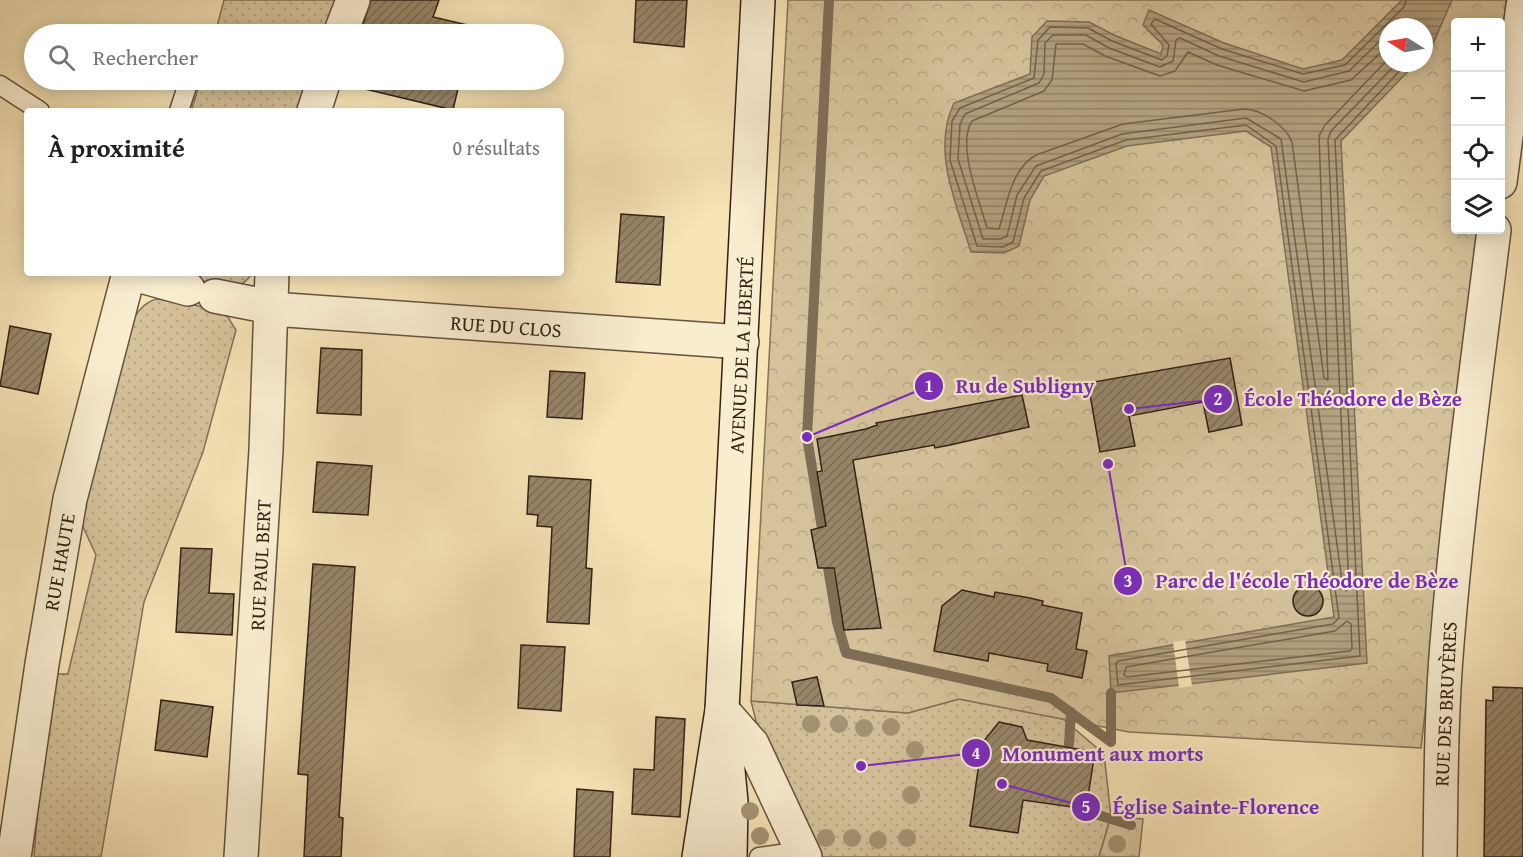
<!DOCTYPE html>
<html lang="fr">
<head>
<meta charset="utf-8">
<style>
	:root { --surface:#fff; --page:#f6f6f6; --text:#202124; --muted:#757577; --line:#e0e0e0 }
	body { margin:0; font-family:"Gentium Book Plus",serif; background:var(--page); color:var(--text) }
	.controls { position:absolute; right:18px; top:18px; display:grid; overflow:hidden; border-radius:6px; box-shadow:0 3px 15px #0003 }
	.controls button { width:54px; height:54px; display:grid; place-items:center; padding:0; border:0; border-bottom:2px solid var(--line); background:var(--surface); color:var(--text); font:30px sans-serif }
	.compass { position:absolute; left:1379px; top:18px; width:54px; height:54px; border-radius:50%; background:var(--surface); box-shadow:0 3px 15px #0003; rotate:281deg }
	.list { margin:0; padding:0; list-style:none }
	h2 { display:flex; justify-content:space-between; align-items:center; height:78px; margin:0; padding:0 24px; font-size:26px }
	h2 small { font-size:20px; font-weight:400; color:var(--muted) }
	.icon { flex:none; width:33px; height:33px; fill:none; stroke:currentColor; stroke-width:2; stroke-linecap:round; stroke-linejoin:round }
	.map { position:relative; flex:none; width:1523px; height:857px; overflow:hidden }
	.search { position:absolute; background:var(--surface); box-shadow:0 3px 15px #0003; left:24px; top:24px; width:540px; height:66px; display:flex; align-items:center; gap:15px; box-sizing:border-box; padding:0 21px; border-radius:33px; color:var(--muted); font-size:22px }
	.panel { position:absolute; background:var(--surface); box-shadow:0 3px 15px #0003; left:24px; top:108px; width:540px; height:168px; border-radius:6px }
	.map>svg:first-child { display:block }
	.grass { fill:url(#grass-dots); stroke:#847258; stroke-width:1.5 }
	.park { fill:url(#park-crowns); stroke:#847258; stroke-width:1.5; fill-rule:evenodd }
	.water { fill:url(#water-rules); stroke:#7f6e55; stroke-width:1.5 }
	.pier { fill:#f6e3b6 }
	.lines { fill:none; stroke-linecap:round; stroke-linejoin:round }
	.shore { stroke:#72614a; stroke-width:1.5 }
	.stream { stroke:#7f6e55; stroke-width:10 }
	.building { fill:url(#building-hatch); stroke:#322115; stroke-width:1.5 }
	.lane-casing { stroke:#63523d; stroke-width:21 }
	.street-casing { stroke:#63523d; stroke-width:36 }
	.secondary-casing { stroke:#322115; stroke-width:36 }
	.lane { stroke:#f9edd0; stroke-width:18 }
	.street { stroke:#f9edd0; stroke-width:33 }
	.secondary { stroke:#f9edd0; stroke-width:33 }
	.tree { fill:#a59373 }
	.labels { text-anchor:middle; dominant-baseline:central; stroke-width:4.5; stroke-linejoin:round; paint-order:stroke }
	.street-label { font-size:20px; fill:#322115; stroke:#f9edd0 }
	.leader { fill:none; stroke:#7b2cbf; stroke-width:2 }
	.callout-dot { fill:#7b2cbf; stroke:#f9edd0; stroke-width:2 }
	.mark-label { font-size:18px; text-anchor:middle; font-weight:bold; fill:#fff }
	.callout-label { font-size:21px; text-anchor:middle; font-weight:bold; fill:#7b2cbf; stroke:#f9edd0; stroke-width:4.5; stroke-linejoin:round; paint-order:stroke }
</style>
</head>
<body>
<div class="map">
<svg width="1523" height="857" viewBox="0 0 1523 857">
	<defs>
		<pattern id="grass-dots" width="8" height="8" patternUnits="userSpaceOnUse" patternTransform="scale(1.5)"><rect width="8" height="8" fill="#d5c29b"/><path d="M2 2h.1M6 6h.1" fill="none" stroke="#b7a685" stroke-width="1.8" stroke-linecap="round"/></pattern>
		<pattern id="park-crowns" width="20" height="18" patternUnits="userSpaceOnUse" patternTransform="scale(1.5)"><rect width="20" height="18" fill="#d5c29b"/><path d="M2 6a3 3 0 1 1 6 0M12 15a3 3 0 1 1 6 0" fill="none" stroke="#b7a685"/></pattern>
		<pattern id="water-rules" width="6" height="5" patternUnits="userSpaceOnUse" patternTransform="scale(1.5)"><rect width="6" height="5" fill="#b3a17f"/><path d="M0 2.5h6" fill="none" stroke="#928367"/></pattern>
		<pattern id="building-hatch" width="6" height="6" patternUnits="userSpaceOnUse" patternTransform="scale(1.5)"><rect width="6" height="6" fill="#988669"/><path d="M-1 1l2-2M0 6l6-6M5 7l2-2" fill="none" stroke="#7d6d55"/></pattern>
	</defs>
	<rect width="100%" height="100%" fill="#f6e3b6"/>
	<filter id="stains"><feTurbulence type="fractalNoise" baseFrequency=".00333" numOctaves="4"/><feColorMatrix values="0 0 0 0 .2 0 0 0 0 .09 0 0 0 0 .02 0 0 0 .5 -.17"/></filter>
	<radialGradient id="worn" r=".72"><stop offset=".6" stop-color="#630" stop-opacity="0"/><stop offset="1" stop-color="#630" stop-opacity=".3"/></radialGradient>
	<!-- grass -->
	<path class="grass" d="M224,0h111l-11,34h-109z
		M201,80h110l-10,31h-110z
		M183,273h69c-12,25 -51,8 -69,0z
		M156,299l32,4 38,11 10,16 -33,122 -59,150 -43,255h-67l15,-183h19l28,-119 -18,-39 50,-189c8,-12 13,-23 28,-28z
		M959,699l104,20 41,35 7,62 -12,41h-280l-59,-120 -9,-36 157,12z"/>
	<!-- park -->
	<path class="park" d="M788,0h718l-5,51 -1,-29h-44v208h24l-59,518 -292,-16 -170,-33 -51,14 -157,-12zM1388,27h36v36h-36z
		M1111,816l32,3 -4,38h-40z"/>
	<!-- water -->
	<path class="water" d="M1402,0h50l-20,46 -8,8v-27h-36v36h28l-75,78 26,522 -256,30 -2,-37 225,-39 -63,-470 -25,-16 -119,15 -83,30 -14,24 -11,46 -15,7 -33,-1c-14,-47 -40,-101 -17,-149l76,-29 2,-37 15,-16 42,1 25,13 47,19 2,-9 -20,-20 6,-15 75,33 79,26 39,-9z"/>
	<!-- pier -->
	<path class="pier" d="M1185,640l7,46 -13,2 -6,-46z"/>
	<g class="lines">
		<!-- shore -->
		<path class="shore" d="M1406,0l-2,7 -59,58 -42,9 -81,-25 -67,-30 -4,5 18,21 -2,11 -5,4 -50,-19 -24,-13 -38,-1 -12,13 -4,38 -74,30 -8,13 -2,39 27,86 26,1 10,-5 11,-44 17,-27 85,-31 120,-15 30,21 63,472 -6,6 -215,37 -2,3 2,21 242,-29 -25,-516 72,-77
			M1388,33l-39,38 -45,11 -85,-26 -39,-18 -4,2 -3,21 -13,6 -51,-19 -23,-13h-33l-8,8 -1,31 -5,9 -74,31 -5,10 -2,35 25,80h18l6,-3 10,-41 19,-29 86,-32 124,-16 35,21 62,449 3,3 3,-3 -21,-449 3,-8 66,-68
			M1388,46l-37,34 -47,11 -87,-26 -29,-13 -13,19 -15,5 -55,-20 -22,-12h-27l-4,36 -8,11 -72,30c-16,24 8,81 15,107l12,1c8,-25 12,-60 37,-74l87,-31 121,-15c17,0 42,17 48,33l32,236 4,2 -9,-244 6,-11 63,-66
			M1347,621l4,3 1,25 -2,2 -223,26 -3,-2 2,-8 209,-36z"/>
		<!-- stream -->
		<path class="stream" d="M824,541l-17,-104 22,-437
			M826,556l11,66 9,31 205,45 60,44
			M1111,693v49
			M1069,744l2,-32
			M1088,812l43,13"/>
	</g>
	<!-- building -->
	<path class="building" d="M371,0h68l-6,17 39,9 -2,8h-110z
		M636,0h51l-3,47 -50,-5z
		M349,80h111l-7,30 -105,-25z
		M621,214l43,3 -4,68 -44,-3z
		M10,326l41,8 -13,60 -38,-8z
		M321,348l41,2 -1,65 -44,-2z
		M1230,358l12,67 -33,7 -6,-30 -74,14 6,30 -35,6 -12,-69z
		M550,371l35,2 -3,46 -35,-2z
		M1022,395l7,32 -79,18 -15,3 -1,-3 -81,15 28,168 -37,2 -10,-62h-16l-7,-38 15,-4 -9,-54 5,-1 -5,-32 49,-10 11,-4 -1,-2z
		M317,462l55,4 -4,49 -55,-3z
		M529,476l62,4 -5,88 6,1 -3,55 -42,-2 5,-95 -15,-1 1,-11 -11,-1z
		M181,548l31,1 -3,44 25,1 -2,41 -56,-3z
		M313,564l42,3 -16,250 4,1 -2,39h-37l4,-82 -10,-1z
		M1293 601a15 15 0 1 1 30 0a15 15 0 1 1-30 0Z
		M962,590l32,7 1,-5 35,6 13,3 -1,4 40,8 -6,36 11,2 -5,27 -35,-7 1,-7 -59,-11 -1,8 -54,-10 8,-45z
		M521,645l44,2 -4,64 -43,-3z
		M817,677l7,29 -27,-1 -5,-23z
		M1493,687l30,1v169h-39l2,-157 7,1z
		M161,700l52,7 -6,50 -52,-7z
		M656,717l29,2 -5,98 -48,-3 2,-45 20,1z
		M999,722l23,5 5,13 68,12 -9,57 -63,-9 -5,33 -48,-7 9,-63 -11,-2z
		M577,789l36,3 -3,65h-36z"/>
	<g class="lines">
		<!-- lane casing -->
		<g class="lane-casing">
			<path id="lane" d="M0,85l40,26
				M179,111l10,-31
				M759,857l43,-6"/>
		</g>
		<!-- street casing -->
		<g class="street-casing">
			<path id="street" d="M340,34l13,-34
				M314,111l10,-31
				M1500,182l23,-176
				M130,273l58,16
				M215,296l71,14 456,32
				M722,710l30,34 53,113
				M14,857l28,-193 28,-165 59,-226
				M241,857l25,-407 6,-177
				M1440,857c1,-71 1,-142 7,-213 11,-139 30,-277 47,-414"/>
		</g>
		<!-- secondary casing -->
		<g class="secondary-casing">
			<path id="secondary" d="M727,760l4,42 -1,55
				M699,857l23,-147 36,-710"/>
		</g>
		<!-- lane -->
		<use href="#lane" class="lane"/>
		<!-- street -->
		<use href="#street" class="street"/>
		<!-- secondary -->
		<use href="#secondary" class="secondary"/>
	</g>
	<!-- trees -->
	<g class="tree">
		<circle cx="811" cy="724" r="9"/>
		<circle cx="839" cy="724" r="9"/>
		<circle cx="891" cy="727" r="9"/>
		<circle cx="864" cy="728" r="9"/>
		<circle cx="915" cy="750" r="9"/>
		<circle cx="911" cy="795" r="9"/>
		<circle cx="750" cy="811" r="9"/>
		<circle cx="760" cy="836" r="9"/>
		<circle cx="826" cy="838" r="9"/>
		<circle cx="852" cy="838" r="9"/>
		<circle cx="907" cy="838" r="9"/>
		<circle cx="878" cy="840" r="9"/>
		<circle cx="1117" cy="844" r="9"/>
	</g>
	<g class="labels">
		<!-- street labels -->
		<g class="street-label">
			<text transform="translate(506 326) rotate(4)">RUE DU CLOS</text>
			<text transform="translate(741 355) rotate(-87)">AVENUE DE LA LIBERTÉ</text>
			<text transform="translate(59 562) rotate(-80)">RUE HAUTE</text>
			<text transform="translate(260 565) rotate(-87)">RUE PAUL BERT</text>
			<text transform="translate(1445 704) rotate(-87)">RUE DES BRUYÈRES</text>
		</g>
	</g>
	<!-- callouts -->
	<path class="leader" d="M807 437L929 386M1129 409L1218 399M1108 464L1128 581M861 766L976 753M1002 784L1086 807"/>
	<g class="callout-dot">
		<circle cx="807" cy="437" r="6"/>
		<circle cx="1129" cy="409" r="6"/>
		<circle cx="1108" cy="464" r="6"/>
		<circle cx="861" cy="766" r="6"/>
		<circle cx="1002" cy="784" r="6"/>
		<circle cx="929" cy="386" r="15"/>
		<circle cx="1218" cy="399" r="15"/>
		<circle cx="1128" cy="581" r="15"/>
		<circle cx="976" cy="753" r="15"/>
		<circle cx="1086" cy="807" r="15"/>
	</g>
	<g class="mark-label">
		<text x="929" y="392">1</text>
		<text x="1218" y="405">2</text>
		<text x="1128" y="587">3</text>
		<text x="976" y="759">4</text>
		<text x="1086" y="813">5</text>
	</g>
	<g class="callout-label">
		<text x="1025" y="393">Ru de Subligny</text>
		<text x="1353" y="406">École Théodore de Bèze</text>
		<text x="1307" y="588">Parc de l'école Théodore de Bèze</text>
		<text x="1103" y="761">Monument aux morts</text>
		<text x="1216" y="814">Église Sainte-Florence</text>
	</g>
	<rect width="100%" height="100%" filter="url(#stains)"/>
	<rect width="100%" height="100%" fill="url(#worn)"/>
</svg>
<div class="controls">
<button>+</button>
<button>−</button>
<button><svg class="icon" aria-label="locate" viewBox="0 0 24 24"><circle cx="12" cy="12" r="6"/><path d="M12 2v4M12 18v4M2 12h4M18 12h4"/></svg></button>
<button><svg class="icon" aria-label="layers" viewBox="0 0 24 24"><path d="M12 4l9 5-9 5-9-5zM3 14l9 5 9-5"/></svg></button>
</div>
<svg class="compass" viewBox="-18 -18 36 36"><path d="M0-13l5 13h-10z" fill="#e53935"/><path d="M0 13l5-13h-10z" fill="#757577"/></svg>
<div class="search"><svg class="icon" aria-label="search" viewBox="0 0 24 24"><circle cx="10" cy="10" r="6"/><path d="M15 15l6 6"/></svg>Rechercher</div>
<section class="panel">
<h2>À proximité<small>0 résultats</small></h2>
<ul class="list">
</ul>
</section>
</div>
</body>
</html>
